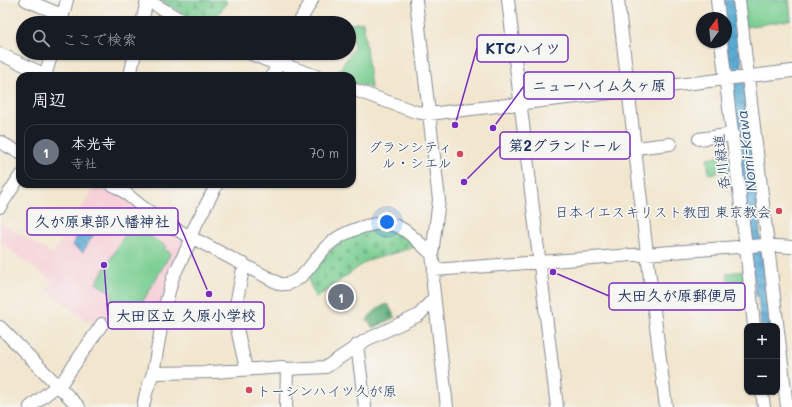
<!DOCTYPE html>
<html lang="ja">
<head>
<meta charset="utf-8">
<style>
	:root { --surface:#171b24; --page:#20242c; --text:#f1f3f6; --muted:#9ea1a6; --line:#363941; --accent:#d1495b }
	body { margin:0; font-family:Mali,"Klee One",sans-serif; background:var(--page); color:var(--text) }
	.controls { position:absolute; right:12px; bottom:12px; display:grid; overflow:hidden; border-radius:8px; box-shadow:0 1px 3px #0004 }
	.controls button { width:36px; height:36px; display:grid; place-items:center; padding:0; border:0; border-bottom:1px solid var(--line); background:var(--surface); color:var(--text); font:20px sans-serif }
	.compass { position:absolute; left:696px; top:12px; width:36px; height:36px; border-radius:50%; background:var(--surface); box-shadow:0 1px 3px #0004; rotate:15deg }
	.you { position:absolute; left:387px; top:222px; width:14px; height:14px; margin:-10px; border:3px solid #fff; border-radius:50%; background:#1a73e8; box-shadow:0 0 0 6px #1a73e833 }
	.badge { display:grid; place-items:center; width:26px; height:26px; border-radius:50%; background:var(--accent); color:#fff; font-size:13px; font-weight:700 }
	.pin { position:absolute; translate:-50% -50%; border:2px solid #fff; box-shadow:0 1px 4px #0006 }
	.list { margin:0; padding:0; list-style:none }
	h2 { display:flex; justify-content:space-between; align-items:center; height:52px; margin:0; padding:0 16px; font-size:17px }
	h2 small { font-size:13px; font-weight:400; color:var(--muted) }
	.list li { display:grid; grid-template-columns:26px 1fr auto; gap:12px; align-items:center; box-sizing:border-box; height:56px; margin:0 8px 8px; padding:0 8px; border:1px solid var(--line); border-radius:12px }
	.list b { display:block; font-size:15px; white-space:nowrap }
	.list p { margin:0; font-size:13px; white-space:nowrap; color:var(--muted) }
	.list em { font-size:13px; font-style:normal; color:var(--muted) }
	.icon { flex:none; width:22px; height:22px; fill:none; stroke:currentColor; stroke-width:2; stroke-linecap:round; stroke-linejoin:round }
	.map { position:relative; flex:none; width:792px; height:407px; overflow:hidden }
	.search { position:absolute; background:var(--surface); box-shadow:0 1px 3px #0004; left:16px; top:16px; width:340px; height:44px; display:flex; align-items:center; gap:10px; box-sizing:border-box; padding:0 14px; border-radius:22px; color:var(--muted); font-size:15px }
	.panel { position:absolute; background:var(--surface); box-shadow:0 1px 3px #0004; left:16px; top:72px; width:340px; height:116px; border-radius:12px }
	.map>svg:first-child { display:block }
	.built { fill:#f6cfd7 }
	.forest { fill:url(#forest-firs); stroke:#3e706c }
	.cemetery { fill:url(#cemetery-stones); stroke:#4a7e78 }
	.park { fill:#79ce91; stroke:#4a7e78 }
	.water { fill:url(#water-waves); stroke:#3a6c99 }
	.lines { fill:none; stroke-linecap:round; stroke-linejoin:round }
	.minor-casing { stroke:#868a96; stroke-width:14 }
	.minor { stroke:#fff; stroke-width:12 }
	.poi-dot { fill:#d1495b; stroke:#f6f6f2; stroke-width:1.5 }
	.labels { text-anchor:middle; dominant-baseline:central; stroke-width:3.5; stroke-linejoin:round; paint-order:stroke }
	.poi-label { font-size:14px; fill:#1b2f5e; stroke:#f6f6f2; text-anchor:end }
	.street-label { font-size:14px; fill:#1b2f5e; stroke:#f6f6f2 }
	.water-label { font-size:15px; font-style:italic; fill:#315a87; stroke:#f6f6f2 }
	.leader { fill:none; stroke:#7b2cbf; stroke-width:1.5 }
	.callout-dot { fill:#7b2cbf; stroke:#f6f6f2; stroke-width:1.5 }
	.callout { fill:#f6f6f2; stroke:#7b2cbf; stroke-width:1.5 }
	.callout-label { font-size:15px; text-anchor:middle; font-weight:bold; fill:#1b2f5e }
</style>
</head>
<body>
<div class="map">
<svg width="792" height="407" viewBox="0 0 792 407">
	<defs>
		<pattern id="forest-firs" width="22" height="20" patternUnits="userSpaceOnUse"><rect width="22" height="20" fill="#62b17b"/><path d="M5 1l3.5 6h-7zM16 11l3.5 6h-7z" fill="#509068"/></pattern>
		<pattern id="cemetery-stones" width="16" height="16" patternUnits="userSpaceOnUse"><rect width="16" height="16" fill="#79ce91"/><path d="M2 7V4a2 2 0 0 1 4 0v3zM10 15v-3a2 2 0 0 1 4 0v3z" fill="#68b17f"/></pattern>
		<pattern id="water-waves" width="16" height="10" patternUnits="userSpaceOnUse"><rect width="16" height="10" fill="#5aaad4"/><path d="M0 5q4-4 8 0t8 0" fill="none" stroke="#4a8baf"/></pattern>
	</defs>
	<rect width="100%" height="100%" fill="#f6f6f2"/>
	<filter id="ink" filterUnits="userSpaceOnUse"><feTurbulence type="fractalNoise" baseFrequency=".025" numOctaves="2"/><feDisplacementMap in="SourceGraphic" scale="8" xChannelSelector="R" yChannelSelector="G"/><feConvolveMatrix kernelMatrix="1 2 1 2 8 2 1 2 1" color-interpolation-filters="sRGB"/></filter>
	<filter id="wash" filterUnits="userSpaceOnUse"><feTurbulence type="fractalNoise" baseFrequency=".012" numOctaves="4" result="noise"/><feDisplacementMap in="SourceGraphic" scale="16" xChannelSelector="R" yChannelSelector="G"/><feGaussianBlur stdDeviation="0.9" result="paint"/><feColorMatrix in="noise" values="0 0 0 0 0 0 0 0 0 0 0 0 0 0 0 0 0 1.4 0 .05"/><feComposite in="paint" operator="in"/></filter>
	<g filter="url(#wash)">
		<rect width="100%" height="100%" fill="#f2e6ce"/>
		<!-- built -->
		<path class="built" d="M97,184h4l16,6 69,48 -28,87 -57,-2 -6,1 -7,-5 -2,2 -39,-31 5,-9 -52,-39v-20l53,32z"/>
		<!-- forest -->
		<path class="forest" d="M388,304l7,13 -22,11 -6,-8c4,-7 13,-14 21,-16z"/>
		<!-- cemetery -->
		<path class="cemetery" d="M159,0h66l2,2 -15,21h-12z
			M380,227l18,5 17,15 -48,14 -51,37 -8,-19 23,-30 20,-15z"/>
		<!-- park -->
		<path class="park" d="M742,0h47l2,20 -46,7z
			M363,22l8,66 -19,-6v-6h-17l19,-28 -4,-24z
			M729,155l2,15 -22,4 -2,-16z
			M131,225l35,21 -2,3 7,4 -33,57 -10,-6 -5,9 -15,-10 5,-9 -17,-11z
			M743,271l2,11 -17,1 -1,-10z"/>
		<!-- water -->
		<path class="water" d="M719,0h15l16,132 19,192h3v2h-11l-3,-29 -2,-1 -30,-254v-24h-5z
			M90,217l10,7 -17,28 -11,-7z"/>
	</g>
	<g filter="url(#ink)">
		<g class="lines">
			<!-- minor casing -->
			<g class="minor-casing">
				<path id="minor" d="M26,0l36,15
					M147,0l39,23
					M416,0l23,200 -7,54 2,16 -1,15 14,122
					M508,0l49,407
					M618,0l29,254 19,153
					M717,0l2,18
					M739,0l48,407
					M61,22l6,-22
					M142,23l5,-23
					M299,23l13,-23
					M721,42l25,205 8,79
					M249,53l29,12h7l31,11
					M0,54l46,21
					M45,76l7,-23
					M130,76l5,-23
					M272,76l12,-23
					M352,89l64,23 13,2 199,-23 164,-20
					M699,139l34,-5
					M0,142l20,11
					M635,148l35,-4
					M111,184l11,6 19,16 29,20 110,58c21,3 33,-24 46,-37 11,-11 25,-17 40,-21 11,-3 22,-4 33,1 12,6 23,19 33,27
					M0,207l20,-31
					M244,264l-10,51 12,54
					M434,270l330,-25 28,2
					M0,327l79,80
					M357,345l8,62
					M153,373l61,-1 69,-5 4,2 39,-2 40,-27 53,-25 15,-17
					M762,392l2,15
					M30,407l33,-26 39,-57
					M143,407l3,-14 7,-20 12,-67 8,-29 17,-35 3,-12 24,-46
					M286,407l1,-38"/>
			</g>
			<!-- minor -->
			<use href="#minor" class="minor"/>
		</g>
	</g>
	<!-- markers -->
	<g class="poi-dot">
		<circle cx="460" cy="154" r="4"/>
		<circle cx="779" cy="211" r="4"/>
		<circle cx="249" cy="390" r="4"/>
	</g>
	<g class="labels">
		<!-- poi labels -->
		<g class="poi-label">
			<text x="452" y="146">グランシティ<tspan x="452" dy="16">ル・シエル</tspan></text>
			<text x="771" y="211">日本イエスキリスト教団 東京教会</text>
			<text x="257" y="390" text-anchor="start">トーシンハイツ久が原</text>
		</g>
		<!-- street labels -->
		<g class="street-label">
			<text transform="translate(721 162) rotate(-96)">呑川緑道</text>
		</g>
		<!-- water labels -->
		<g class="water-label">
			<text transform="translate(746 151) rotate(-97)">Nomi-Kawa</text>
		</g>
	</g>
	<!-- callouts -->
	<path class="leader" d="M455 125L477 48M493 128L524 86M464 182L500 146M209 294L178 221M553 272L609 296M104 265L108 316"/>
	<g class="callout-dot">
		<circle cx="455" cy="125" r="4"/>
		<circle cx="493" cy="128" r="4"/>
		<circle cx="464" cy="182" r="4"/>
		<circle cx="209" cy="294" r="4"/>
		<circle cx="553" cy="272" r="4"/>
		<circle cx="104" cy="265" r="4"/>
	</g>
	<g class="callout">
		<rect x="477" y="35" width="91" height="27" rx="4"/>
		<rect x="524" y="72" width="150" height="27" rx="4"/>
		<rect x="500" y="132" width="130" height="27" rx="4"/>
		<rect x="27" y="208" width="151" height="27" rx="4"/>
		<rect x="609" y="283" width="136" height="27" rx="4"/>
		<rect x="108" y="302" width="156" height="27" rx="4"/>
	</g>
	<g class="callout-label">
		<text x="523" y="54">KTCハイツ</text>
		<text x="599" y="91">ニューハイム久ヶ原</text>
		<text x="565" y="151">第2グランドール</text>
		<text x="102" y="227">久が原東部八幡神社</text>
		<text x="677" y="301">大田久が原郵便局</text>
		<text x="186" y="321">大田区立 久原小学校</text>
	</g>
</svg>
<div class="controls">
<button>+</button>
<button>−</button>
</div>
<svg class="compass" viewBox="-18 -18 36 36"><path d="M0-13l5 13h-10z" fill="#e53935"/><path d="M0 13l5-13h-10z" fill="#9ea1a6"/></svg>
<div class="you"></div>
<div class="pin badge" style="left:341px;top:297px;background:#6b7280">1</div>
<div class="search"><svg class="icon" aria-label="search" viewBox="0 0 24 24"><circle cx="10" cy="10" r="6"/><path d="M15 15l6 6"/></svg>ここで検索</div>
<section class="panel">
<h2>周辺<small></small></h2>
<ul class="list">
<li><span class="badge" style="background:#6b7280">1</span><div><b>本光寺</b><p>寺社</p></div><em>70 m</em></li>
</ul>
</section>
</div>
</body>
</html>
